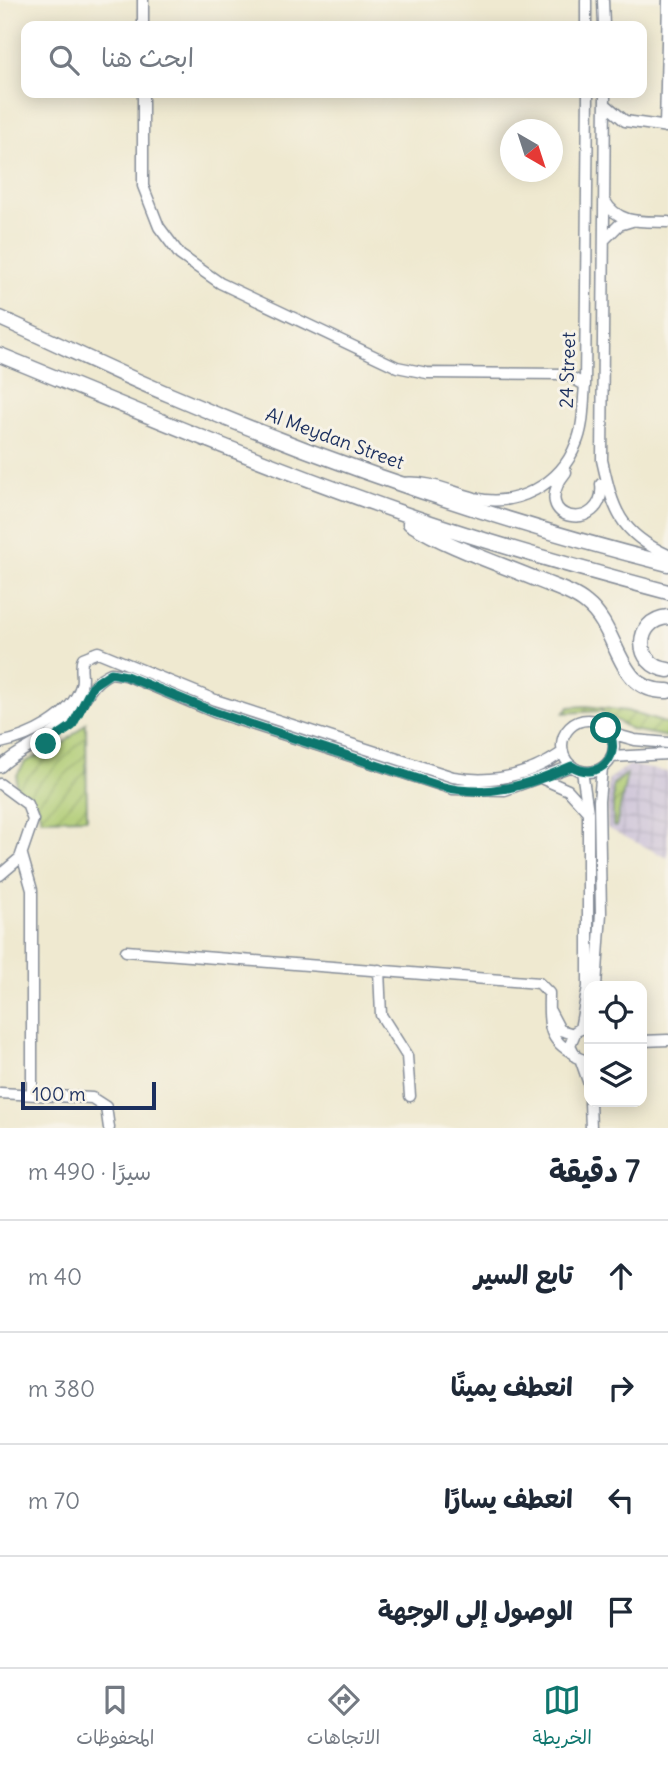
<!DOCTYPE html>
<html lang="ar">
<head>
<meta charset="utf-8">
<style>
	:root { --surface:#fff; --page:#f2f2f3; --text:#1f2937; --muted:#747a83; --line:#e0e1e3; --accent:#0f766e }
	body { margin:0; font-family:Delius,"Playpen Sans Arabic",sans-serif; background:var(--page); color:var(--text); direction:rtl }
	.controls { position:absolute; right:21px; bottom:21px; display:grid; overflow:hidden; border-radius:14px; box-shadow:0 4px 18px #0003 }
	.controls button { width:63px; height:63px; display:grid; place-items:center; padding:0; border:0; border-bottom:2px solid var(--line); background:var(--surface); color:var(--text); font:35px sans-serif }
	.compass { position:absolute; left:500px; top:119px; width:63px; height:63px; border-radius:50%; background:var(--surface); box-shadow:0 4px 18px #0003; rotate:141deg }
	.scale { position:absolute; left:21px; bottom:18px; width:135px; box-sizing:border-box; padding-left:7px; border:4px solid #1b2f5e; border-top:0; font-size:19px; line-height:24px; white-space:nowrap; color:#1b2f5e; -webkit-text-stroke:5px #f7f3e8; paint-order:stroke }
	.stop { position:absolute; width:21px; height:21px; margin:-16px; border:5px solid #0f766e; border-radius:50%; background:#fff }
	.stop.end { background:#0f766e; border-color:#fff; box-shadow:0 2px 7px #0008 }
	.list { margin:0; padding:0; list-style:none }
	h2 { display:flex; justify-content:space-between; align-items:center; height:91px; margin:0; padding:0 28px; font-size:30px }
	h2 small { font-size:23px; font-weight:400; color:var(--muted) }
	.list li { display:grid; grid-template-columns:46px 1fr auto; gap:21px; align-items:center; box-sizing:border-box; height:112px; padding:0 28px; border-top:2px solid var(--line) }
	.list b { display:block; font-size:26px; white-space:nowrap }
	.list em { font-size:23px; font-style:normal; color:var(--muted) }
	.icon { flex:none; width:38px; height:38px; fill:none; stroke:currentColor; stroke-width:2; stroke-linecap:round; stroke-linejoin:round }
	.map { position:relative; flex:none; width:668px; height:1128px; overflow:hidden; direction:ltr }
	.search { position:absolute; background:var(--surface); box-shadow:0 4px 18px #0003; left:21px; right:21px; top:21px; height:77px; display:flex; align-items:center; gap:18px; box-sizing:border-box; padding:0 24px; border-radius:14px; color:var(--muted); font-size:26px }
	.sheet { height:539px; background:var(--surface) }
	nav { display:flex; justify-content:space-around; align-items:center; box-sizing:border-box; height:98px; border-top:2px solid var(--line); background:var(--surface); font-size:19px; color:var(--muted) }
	nav a { display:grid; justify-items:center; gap:4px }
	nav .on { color:var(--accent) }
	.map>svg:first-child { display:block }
	.industrial { fill:url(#industrial-grid) }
	.garden { fill:url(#garden-furrows); stroke:#647c68; stroke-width:2 }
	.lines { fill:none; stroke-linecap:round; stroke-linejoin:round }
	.minor-casing { stroke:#858c97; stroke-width:13 }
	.major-casing { stroke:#858c97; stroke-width:17 }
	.minor { stroke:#fff; stroke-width:10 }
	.major { stroke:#fff; stroke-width:14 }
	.route { stroke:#0f766e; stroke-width:9 }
	.labels { text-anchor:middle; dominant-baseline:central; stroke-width:6; stroke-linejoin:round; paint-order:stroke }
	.street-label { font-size:19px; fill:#1b2f5e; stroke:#f7f3e8 }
</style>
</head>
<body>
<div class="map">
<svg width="668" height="1128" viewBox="0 0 668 1128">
	<defs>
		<pattern id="industrial-grid" width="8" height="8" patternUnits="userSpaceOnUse" patternTransform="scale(1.75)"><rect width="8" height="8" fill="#c9bfd7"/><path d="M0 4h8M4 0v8" fill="none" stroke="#aca4bb"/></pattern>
		<pattern id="garden-furrows" width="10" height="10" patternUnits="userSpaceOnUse" patternTransform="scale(1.75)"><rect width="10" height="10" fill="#adca71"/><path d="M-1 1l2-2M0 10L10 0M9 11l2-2" fill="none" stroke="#8ca460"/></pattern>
	</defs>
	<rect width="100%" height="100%" fill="#f7f3e8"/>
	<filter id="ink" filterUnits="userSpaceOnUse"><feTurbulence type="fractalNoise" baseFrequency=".0143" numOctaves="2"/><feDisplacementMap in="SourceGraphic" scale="14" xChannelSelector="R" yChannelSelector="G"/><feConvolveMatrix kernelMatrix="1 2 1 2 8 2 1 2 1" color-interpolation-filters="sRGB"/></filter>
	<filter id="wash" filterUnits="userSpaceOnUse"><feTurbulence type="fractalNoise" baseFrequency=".00686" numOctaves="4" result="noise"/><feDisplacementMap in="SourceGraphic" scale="28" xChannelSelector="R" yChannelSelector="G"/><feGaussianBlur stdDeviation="1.57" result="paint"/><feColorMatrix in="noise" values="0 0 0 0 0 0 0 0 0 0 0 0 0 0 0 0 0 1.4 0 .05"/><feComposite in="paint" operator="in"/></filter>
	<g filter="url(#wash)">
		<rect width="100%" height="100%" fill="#efe9d0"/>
		<!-- industrial -->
		<path class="industrial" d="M629,765l39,7v86l-61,-30 1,-48z"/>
		<!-- garden -->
		<path class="garden" d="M586,706l41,5 41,13v13l-36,-7 -31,-19 -37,2 5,-6z
			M86,723l1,95 -46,1 -4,-14 -22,-15 2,-15 8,-13 37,-17z
			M627,774l-11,53 -3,-1v-42z"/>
	</g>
	<g filter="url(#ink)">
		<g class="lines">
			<!-- minor casing -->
			<g class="minor-casing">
				<path id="minor" d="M143,0v26
					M586,0v26
					M603,0l1,26
					M143,93v93l16,41 21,28 40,28 177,84 30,6 138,1 20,11
					M605,93l-3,367c11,49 17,73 66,95
					M605,104l20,17 43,6
					M665,127l3,-127
					M605,201c13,24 40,20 63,21
					M605,239l14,-14 13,-4
					M566,472c-41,51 41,62 35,12
					M401,483c27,-3 48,8 74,15 41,10 86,-14 101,-54 8,-18 7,-39 9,-59l3,-292
					M562 746a26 26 0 1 1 52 0a26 26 0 1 1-52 0Z
					M610,733l25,7 33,3
					M0,743c29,-6 71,-25 81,-57 3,-9 -2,-18 2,-28l15,-6 117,48 238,77c39,7 76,-1 110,-25
					M611,757l57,-3
					M0,767c20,-19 48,-26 68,-46 16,-16 21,-39 43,-48l15,2 88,37 239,77 52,1 67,-24
					M543,779l25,11 19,21
					M0,784l27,20 6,16 -13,38 -20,17
					M22,855l10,35v204
					M126,951l413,32 10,10c0,26 -4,46 24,60
					M379,970l2,45 26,41 3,40
					M596,986l5,-73 -2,-112 3,-33
					M550,1011l10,19 14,4
					M589,1026l-13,5 -6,14 6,12 13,5
					M580,1029l8,-42v-175l-6,-41
					M642,1041l26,-1
					M581,1061l8,23
					M0,1093l92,5 14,9 3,21
					M590,1102l1,26"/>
			</g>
			<!-- major casing -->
			<g class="major-casing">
				<path id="major" d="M0,318c57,25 112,53 170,77 161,69 328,126 498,169
					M0,355c132,54 264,110 399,157 88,31 178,56 269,80
					M410,523c40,25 85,39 128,57 16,7 35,12 48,23 35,27 29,90 82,88
					M668,617c-35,3 -34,49 0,53"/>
			</g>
			<!-- minor -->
			<use href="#minor" class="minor"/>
			<!-- major -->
			<use href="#major" class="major"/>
		</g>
	</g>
	<g class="lines" filter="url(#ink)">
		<!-- route -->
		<path class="route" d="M46,744l26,-18 21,-41 18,-12 15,3 88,36 226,74c48,13 88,-1 132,-20 27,17 53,-13 34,-38"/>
	</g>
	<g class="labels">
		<!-- street labels -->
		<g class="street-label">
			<text transform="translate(567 370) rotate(-88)">24 Street</text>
			<text transform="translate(335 438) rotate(20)">Al Meydan Street</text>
		</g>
	</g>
</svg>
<div class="controls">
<button><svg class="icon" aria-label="locate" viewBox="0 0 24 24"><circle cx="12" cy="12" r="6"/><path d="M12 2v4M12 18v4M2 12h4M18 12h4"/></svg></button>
<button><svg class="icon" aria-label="layers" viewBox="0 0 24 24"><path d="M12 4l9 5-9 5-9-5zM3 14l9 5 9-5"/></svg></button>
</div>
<svg class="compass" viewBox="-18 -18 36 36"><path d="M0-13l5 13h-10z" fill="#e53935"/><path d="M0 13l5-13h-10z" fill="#747a83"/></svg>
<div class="scale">100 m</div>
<div class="stop" style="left:606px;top:728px"></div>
<div class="stop end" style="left:46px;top:744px"></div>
<div class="search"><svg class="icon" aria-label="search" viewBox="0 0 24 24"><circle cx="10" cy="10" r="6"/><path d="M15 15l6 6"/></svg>ابحث هنا</div>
</div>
<section class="sheet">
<h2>7 دقيقة<small>سيرًا · 490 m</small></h2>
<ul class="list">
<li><svg class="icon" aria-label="ahead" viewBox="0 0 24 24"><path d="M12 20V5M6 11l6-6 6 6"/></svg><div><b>تابع السير</b></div><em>40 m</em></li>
<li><svg class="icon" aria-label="right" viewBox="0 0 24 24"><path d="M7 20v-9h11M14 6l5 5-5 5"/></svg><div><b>انعطف يمينًا</b></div><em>380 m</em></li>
<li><svg class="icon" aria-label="left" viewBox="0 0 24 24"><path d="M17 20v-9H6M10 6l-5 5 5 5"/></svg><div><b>انعطف يسارًا</b></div><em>70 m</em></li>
<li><svg class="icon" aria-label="arrive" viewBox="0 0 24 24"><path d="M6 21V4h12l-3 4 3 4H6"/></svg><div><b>الوصول إلى الوجهة</b></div></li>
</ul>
</section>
<nav>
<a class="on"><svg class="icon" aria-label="map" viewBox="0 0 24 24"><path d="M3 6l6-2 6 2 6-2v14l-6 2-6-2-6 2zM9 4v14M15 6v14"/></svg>الخريطة</a>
<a><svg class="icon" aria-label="directions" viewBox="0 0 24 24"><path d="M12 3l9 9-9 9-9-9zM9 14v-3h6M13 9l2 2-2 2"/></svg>الاتجاهات</a>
<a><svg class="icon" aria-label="saved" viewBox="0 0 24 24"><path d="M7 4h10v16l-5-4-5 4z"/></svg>المحفوظات</a>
</nav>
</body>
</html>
